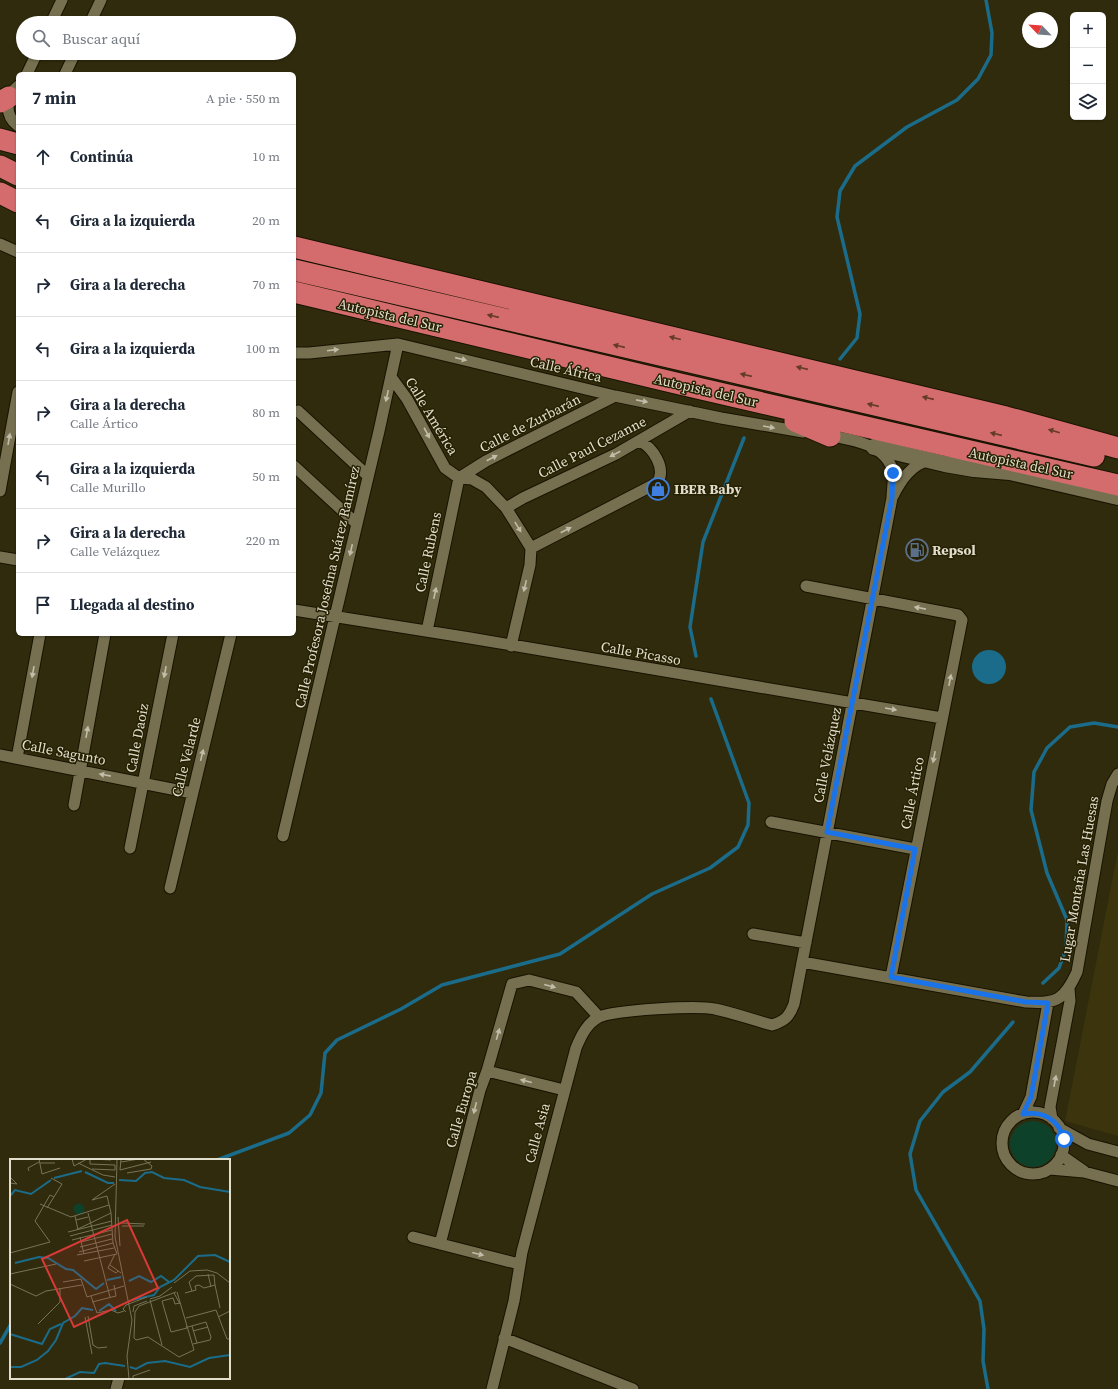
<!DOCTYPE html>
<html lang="es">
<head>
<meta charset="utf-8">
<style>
	:root { --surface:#fff; --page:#f2f2f3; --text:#1f2937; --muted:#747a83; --line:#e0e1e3 }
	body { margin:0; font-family:"Source Serif 4",serif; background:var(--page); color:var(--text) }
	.controls { position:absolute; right:12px; top:12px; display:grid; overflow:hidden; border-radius:6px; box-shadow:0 1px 3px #0004 }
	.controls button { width:36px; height:36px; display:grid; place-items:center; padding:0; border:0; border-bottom:1px solid var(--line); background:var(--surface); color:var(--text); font:20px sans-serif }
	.compass { position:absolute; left:1022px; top:12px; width:36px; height:36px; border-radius:50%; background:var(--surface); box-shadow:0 1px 3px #0004; rotate:295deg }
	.stop { position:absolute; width:12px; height:12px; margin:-9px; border:3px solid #1a73e8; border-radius:50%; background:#fff }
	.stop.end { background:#1a73e8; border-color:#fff; box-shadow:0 1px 4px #0008 }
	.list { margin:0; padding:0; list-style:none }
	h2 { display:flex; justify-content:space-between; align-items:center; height:52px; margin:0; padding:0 16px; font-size:17px }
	h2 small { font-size:13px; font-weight:400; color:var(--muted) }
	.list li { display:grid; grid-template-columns:26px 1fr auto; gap:12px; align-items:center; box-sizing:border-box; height:64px; padding:0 16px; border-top:1px solid var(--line) }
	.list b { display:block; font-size:15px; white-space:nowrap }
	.list p { margin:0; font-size:13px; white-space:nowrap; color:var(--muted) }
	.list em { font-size:13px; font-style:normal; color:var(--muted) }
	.icon { flex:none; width:22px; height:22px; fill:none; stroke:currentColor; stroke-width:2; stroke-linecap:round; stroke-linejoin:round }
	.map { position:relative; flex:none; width:1118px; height:1389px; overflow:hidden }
	.search { position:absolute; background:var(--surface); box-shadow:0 1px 3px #0004; left:16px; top:16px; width:280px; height:44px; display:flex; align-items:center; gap:10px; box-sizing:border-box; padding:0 14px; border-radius:22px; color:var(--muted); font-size:15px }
	.panel { position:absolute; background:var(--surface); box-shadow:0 1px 3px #0004; left:16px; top:72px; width:280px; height:564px; border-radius:6px }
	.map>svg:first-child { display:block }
	.built { fill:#3b340d }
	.green { fill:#0e4129 }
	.water { fill:#1b6c8a }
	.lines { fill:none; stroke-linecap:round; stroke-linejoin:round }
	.stream { stroke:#1b6c8a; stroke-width:3.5 }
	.street-casing { stroke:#181300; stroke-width:13 }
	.secondary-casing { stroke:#181300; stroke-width:18 }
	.highway-casing { stroke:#181300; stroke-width:23 }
	.street { stroke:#767050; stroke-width:11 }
	.secondary { stroke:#767050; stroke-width:16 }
	.highway { stroke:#d46c6d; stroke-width:21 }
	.oneway { fill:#633b28 }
	.oneway2 { fill:#c1bda8 }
	.route { stroke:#1a73e8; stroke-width:5 }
	.labels { text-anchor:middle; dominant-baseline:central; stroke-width:3; stroke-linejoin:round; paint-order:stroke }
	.street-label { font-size:14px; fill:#e1decd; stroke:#262103 }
	.poi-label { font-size:14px; font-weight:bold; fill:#e1decd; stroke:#262103; text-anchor:start }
	.inset-river { fill:none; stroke:#1b6c8a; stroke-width:2 }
	.inset-road { fill:none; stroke:#777359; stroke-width:1 }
	.view { fill:#d73a38; fill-opacity:0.15; stroke:#d73a38; stroke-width:2 }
	.inset-edge { fill:none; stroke:#e1decd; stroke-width:2 }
</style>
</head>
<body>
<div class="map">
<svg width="1118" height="1389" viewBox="0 0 1118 1389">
	<rect width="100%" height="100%" fill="#302b0c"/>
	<!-- built -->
	<path class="built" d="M1118,851v285l-53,-15z"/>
	<!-- green -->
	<path class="green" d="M1010 1144a23 23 0 1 1 46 0a23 23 0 1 1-46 0Z"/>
	<!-- water -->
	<path class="water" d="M972 667a17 17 0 1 1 34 0a17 17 0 1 1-34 0Z"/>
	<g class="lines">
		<!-- stream -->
		<path class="stream" d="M840,359l17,-21 3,-24 -23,-97 3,-26 15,-25 52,-39 50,-27 21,-21 13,-24 1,-22 -6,-33
			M696,656l-6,-29 13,-85 41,-104
			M1043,983l16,-15 7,-19 1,-29 -20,-47 -16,-63 3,-38 13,-24 23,-21 24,-4 24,4
			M217,1160l72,-27 21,-18 11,-22 4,-40 12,-13 64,-31 41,-24 118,-31 92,-60 58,-26 28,-21 10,-22 1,-22 -38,-104
			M0,1343l11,-19
			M988,1389l-5,-28 1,-32 -4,-28 -64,-111 -6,-36 10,-33 23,-29 27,-20 43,-50"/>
		<!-- street casing -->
		<g class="street-casing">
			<path id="street" d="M51,23l11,-23
				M90,23l11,-23
				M27,74l10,-21
				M65,74l10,-21
				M18,86c-14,11 -13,30 0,40
				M0,244l18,8
				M294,353h15l89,-9 217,52 106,22 82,14
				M391,377l16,22 38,69 14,10 13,1 14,8 20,21 25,40
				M298,411l70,65
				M294,466l63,58
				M459,478l27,-17 129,-65
				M0,491l18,-99
				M893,496c8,-16 18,-31 36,-36
				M506,508l17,-10 93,-44 74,-43
				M531,548l126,-65c10,-14 -4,-36 -18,-42
				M0,557l18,3
				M806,586l152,29 4,5 -71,357
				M294,610l176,28 472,80
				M427,631l32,-153
				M511,646l19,-81 1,-17
				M0,755l192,38
				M17,758l23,-124
				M74,805l31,-171
				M771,822l144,27
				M283,836l96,-405 19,-87
				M130,848l43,-214
				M170,888l61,-254
				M753,934l53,9
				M802,962l224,40c31,2 38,-2 51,-30l30,-171 5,-17 6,-10
				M487,1071l77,19
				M1002 1143a31 31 0 1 1 62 0a31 31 0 1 1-62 0Z
				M1023,1114l8,-17 17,-94
				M1052,1119l-2,-12 20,-106 -1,-12
				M1059,1128l29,16 30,8
				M1061,1155l23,16
				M1050,1169l34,3 34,9
				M413,1237l106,27
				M440,1244l40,-154 7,-19 25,-87 17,-4 47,12 23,25
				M504,1338l129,51
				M116,1389l3,-11
				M492,1389l22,-88 8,-49 54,-204c5,-12 11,-25 23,-31 16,-7 99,-12 116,-8 19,4 38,11 57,16 13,-4 17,-8 22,-21l98,-506c0,-8 2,-17 1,-25 -5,-29 -43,-34 -67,-38"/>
		</g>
		<!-- secondary casing -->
		<g class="secondary-casing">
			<path id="secondary" d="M874,447l71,17 29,5 36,3 108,25"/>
		</g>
		<!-- highway casing -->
		<g class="highway-casing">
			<path id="highway" d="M0,102l9,-5
				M0,139l18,5
				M0,166l18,9
				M0,193l18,9
				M294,247l712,170 112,31
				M294,270l800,186
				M294,292l386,92 438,101
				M795,421l35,15"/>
		</g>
		<!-- street -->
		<use href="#street" class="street"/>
		<!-- secondary -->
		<use href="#secondary" class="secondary"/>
		<!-- highway -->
		<use href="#highway" class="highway"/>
	</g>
	<!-- one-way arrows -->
	<defs><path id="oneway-solid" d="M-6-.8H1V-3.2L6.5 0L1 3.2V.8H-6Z"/></defs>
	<g class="oneway">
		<use href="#oneway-solid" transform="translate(493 316) rotate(-167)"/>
		<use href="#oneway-solid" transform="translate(675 338) rotate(-166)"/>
		<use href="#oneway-solid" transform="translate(619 346) rotate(-167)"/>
		<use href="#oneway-solid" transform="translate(802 368) rotate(-167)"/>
		<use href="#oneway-solid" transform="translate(746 375) rotate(-167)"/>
		<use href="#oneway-solid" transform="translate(928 398) rotate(-167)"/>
		<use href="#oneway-solid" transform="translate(873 405) rotate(-167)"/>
		<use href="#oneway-solid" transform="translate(1054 431) rotate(-164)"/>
		<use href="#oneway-solid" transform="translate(996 434) rotate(-167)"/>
	</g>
	<g class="oneway2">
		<use href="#oneway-solid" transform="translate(333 350) rotate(-7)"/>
		<use href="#oneway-solid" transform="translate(461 359) rotate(13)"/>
		<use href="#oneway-solid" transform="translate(387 396) rotate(103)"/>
		<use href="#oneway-solid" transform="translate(642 401) rotate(11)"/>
		<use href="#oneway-solid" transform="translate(769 427) rotate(10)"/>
		<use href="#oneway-solid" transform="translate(427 433) rotate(61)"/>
		<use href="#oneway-solid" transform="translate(9 439) rotate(-80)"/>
		<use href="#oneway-solid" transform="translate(615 454) rotate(153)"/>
		<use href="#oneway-solid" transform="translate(492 458) rotate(-27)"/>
		<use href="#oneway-solid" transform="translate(518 527) rotate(58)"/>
		<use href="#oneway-solid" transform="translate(566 530) rotate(-27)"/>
		<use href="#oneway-solid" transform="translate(351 550) rotate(103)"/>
		<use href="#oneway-solid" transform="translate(525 586) rotate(103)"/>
		<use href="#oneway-solid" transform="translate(435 593) rotate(-78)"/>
		<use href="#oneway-solid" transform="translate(920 608) rotate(-169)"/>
		<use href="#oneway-solid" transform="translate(33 672) rotate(100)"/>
		<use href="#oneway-solid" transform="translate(165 672) rotate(101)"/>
		<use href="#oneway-solid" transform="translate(950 680) rotate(-79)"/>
		<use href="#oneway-solid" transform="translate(891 709) rotate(10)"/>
		<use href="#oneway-solid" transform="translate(87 732) rotate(-80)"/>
		<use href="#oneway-solid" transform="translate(202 755) rotate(-76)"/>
		<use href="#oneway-solid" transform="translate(934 757) rotate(101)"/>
		<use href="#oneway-solid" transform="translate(105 775) rotate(-169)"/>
		<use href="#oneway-solid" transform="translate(550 986) rotate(15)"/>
		<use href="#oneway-solid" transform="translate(498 1034) rotate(-74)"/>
		<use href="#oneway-solid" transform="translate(526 1081) rotate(-166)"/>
		<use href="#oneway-solid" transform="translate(1055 1081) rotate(-79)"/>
		<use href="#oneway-solid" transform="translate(475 1108) rotate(104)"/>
		<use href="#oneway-solid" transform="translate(478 1254) rotate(14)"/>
	</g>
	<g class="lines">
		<!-- route -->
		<path class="route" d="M893,473l-1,25 -65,334 88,17 -24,128 135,25 22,1 -17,94 -8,17c20,-3 35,5 41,25"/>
	</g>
	<!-- icons -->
	<defs>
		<g id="shop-ring" transform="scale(1.15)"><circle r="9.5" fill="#262103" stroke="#3f7fe0" stroke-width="1.5"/><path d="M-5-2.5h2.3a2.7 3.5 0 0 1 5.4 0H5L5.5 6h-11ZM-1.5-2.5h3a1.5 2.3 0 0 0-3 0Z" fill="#3f7fe0"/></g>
		<g id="fuel-ring" transform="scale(1.15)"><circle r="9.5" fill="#262103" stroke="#5c6f8a" stroke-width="1.5"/><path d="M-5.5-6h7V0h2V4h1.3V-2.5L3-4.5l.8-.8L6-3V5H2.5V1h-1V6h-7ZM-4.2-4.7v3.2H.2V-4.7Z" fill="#5c6f8a"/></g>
	</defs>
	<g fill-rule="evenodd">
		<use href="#shop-ring" x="658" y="489"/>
		<use href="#fuel-ring" x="917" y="550"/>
	</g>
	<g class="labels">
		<!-- street labels -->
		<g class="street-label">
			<text transform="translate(390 315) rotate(13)">Autopista del Sur</text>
			<text transform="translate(566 369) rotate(13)">Calle África</text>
			<text transform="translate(706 390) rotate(13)">Autopista del Sur</text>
			<text transform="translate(432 416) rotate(59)">Calle América</text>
			<text transform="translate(530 423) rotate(-27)">Calle de Zurbarán</text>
			<text transform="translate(592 447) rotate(-27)">Calle Paul Cezanne</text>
			<text transform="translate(1021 463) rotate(12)">Autopista del Sur</text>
			<text transform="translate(428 552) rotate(-78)">Calle Rubens</text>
			<text transform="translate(327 587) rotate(-77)">Calle Profesora Josefina Suárez Ramírez</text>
			<text transform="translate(641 653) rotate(10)">Calle Picasso</text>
			<text transform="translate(137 738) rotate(-79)">Calle Daoiz</text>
			<text transform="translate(64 752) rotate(11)">Calle Sagunto</text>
			<text transform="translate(827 755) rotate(-79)">Calle Velázquez</text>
			<text transform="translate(186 757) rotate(-76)">Calle Velarde</text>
			<text transform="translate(912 793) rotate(-79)">Calle Ártico</text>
			<text transform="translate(1079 879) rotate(-80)">Lugar Montaña Las Huesas</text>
			<text transform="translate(461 1109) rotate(-74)">Calle Europa</text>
			<text transform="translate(537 1133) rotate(-75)">Calle Asia</text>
		</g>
		<!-- poi labels -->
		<g class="poi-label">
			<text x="674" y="489">IBER Baby</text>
			<text x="932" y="550">Repsol</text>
		</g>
	</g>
	<!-- overview -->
	<g transform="translate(10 1159)">
		<rect width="220" height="220" fill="#302b0c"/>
		<path d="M63.5 50a5.5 5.5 0 1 1 11 0a5.5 5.5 0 1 1-11 0Z" fill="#0e4129"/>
		<path class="inset-river" d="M75,13l23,11h6M44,19l28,-7M109,21l17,1 9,-8 7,-1 12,6 20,2 16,7 30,5M0,37l5,-6 16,4 20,-14M5,104l24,-6 9,1 18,11 7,1 23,19 8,-6M97,121l14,-3M119,122l10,-5 12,6 10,-6 8,6M122,141l22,-5 6,-8 14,-7 24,-24 17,-1 15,7M89,152l10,-7 7,7M0,175l32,10 8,-15 11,-5M0,208h11l16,-7 11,-9 8,-11 7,-17 12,-7 7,-8 11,2M120,208l6,2 11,-6 18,-2 25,6 19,-9 21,-3M55,220l15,-7 14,1 5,-9 6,-1 20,3"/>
		<path class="inset-road" d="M29,0l3,15 18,-6M62,0l2,7 13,-7M80,0v5l25,1v5l-23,-1M82,0l19,1M107,0l-2,78 17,83 -5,36 2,23M111,0l-1,11 31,-8M111,3l18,-3M30,4h15M68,4l25,12 12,2M19,12l-1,-3 11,-6M117,14l24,-4 1,-3 -9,-7M0,18l7,7 -7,-1M105,25l-23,16 15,-4 4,17 2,30 4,11M30,45l31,13 38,-12M37,49l15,-24 -11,-6M78,54l22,84M65,57l3,14M108,58l2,29M66,61l12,-3M112,64l23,1M112,67h22M68,70l33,-16M58,73l44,-11M60,77l42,-11M70,78l4,17M62,81l40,-10M71,83l31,-8M70,88l32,-8M69,93l34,-9M0,94l40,-11 -15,-21 15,-26 4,2M67,96l37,-7M74,102l33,-7M100,106l11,8M98,109l7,-14M98,109l8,5 2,-2M0,115l46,-10M198,115l3,13M53,123l18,-3 6,18 37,-11M164,124l16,-12 17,-1 10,3 13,10M0,125l26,12 10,-5 36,-6M205,126l5,23M166,133l-37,14 -4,6 -1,26 2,2 12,-3 31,20 15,-7 -17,-58M164,134l6,11M175,134l11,-3 -1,-4 4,-1 5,3 11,-3 -1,-10 -18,1 -7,6 3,9M81,137l6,17 14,-3 7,3 6,-2M140,140l10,-3 12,-9M140,141l12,45M82,143l24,-6 -2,-11M170,144l-5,1 -2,-6 -11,3 9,31 16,-4 -1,-2M116,153l-3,-3 3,-4 21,-8M123,153l1,-6 13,-5M78,157l5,29 5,3 9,-1M75,158l7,37M208,158l12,-6M176,159l30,-8 11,29h3M28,165l22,-22v-14M182,167l5,17M178,168l18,-5 5,15 -1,3 -17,4M183,172l15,-4M123,220v-3l17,-6"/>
		<path class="view" d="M117,61l31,68 -84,39 -32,-68z"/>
		<rect width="220" height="220" class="inset-edge"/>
	</g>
</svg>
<div class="controls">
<button>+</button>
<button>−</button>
<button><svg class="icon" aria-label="layers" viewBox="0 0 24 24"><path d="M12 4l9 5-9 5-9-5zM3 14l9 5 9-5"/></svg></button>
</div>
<svg class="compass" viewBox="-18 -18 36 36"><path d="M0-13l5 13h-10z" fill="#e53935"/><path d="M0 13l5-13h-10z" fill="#747a83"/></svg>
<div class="stop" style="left:1064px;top:1139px"></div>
<div class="stop end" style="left:893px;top:473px"></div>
<div class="search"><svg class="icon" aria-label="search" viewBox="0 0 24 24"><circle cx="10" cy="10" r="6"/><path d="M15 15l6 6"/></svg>Buscar aquí</div>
<section class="panel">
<h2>7 min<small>A pie · 550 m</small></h2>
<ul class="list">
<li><svg class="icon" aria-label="ahead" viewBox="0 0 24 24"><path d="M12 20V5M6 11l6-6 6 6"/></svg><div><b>Continúa</b></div><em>10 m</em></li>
<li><svg class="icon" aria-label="left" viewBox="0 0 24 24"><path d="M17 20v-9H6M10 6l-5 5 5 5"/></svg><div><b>Gira a la izquierda</b></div><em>20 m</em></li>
<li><svg class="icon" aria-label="right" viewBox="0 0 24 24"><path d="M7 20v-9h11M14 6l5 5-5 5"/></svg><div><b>Gira a la derecha</b></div><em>70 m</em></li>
<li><svg class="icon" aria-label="left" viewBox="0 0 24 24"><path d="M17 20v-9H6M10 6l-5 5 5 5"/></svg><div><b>Gira a la izquierda</b></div><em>100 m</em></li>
<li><svg class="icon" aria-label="right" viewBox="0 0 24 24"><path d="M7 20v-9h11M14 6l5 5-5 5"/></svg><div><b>Gira a la derecha</b><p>Calle Ártico</p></div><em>80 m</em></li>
<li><svg class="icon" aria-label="left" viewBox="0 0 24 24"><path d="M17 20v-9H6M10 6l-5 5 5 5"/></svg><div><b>Gira a la izquierda</b><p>Calle Murillo</p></div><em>50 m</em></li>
<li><svg class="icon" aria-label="right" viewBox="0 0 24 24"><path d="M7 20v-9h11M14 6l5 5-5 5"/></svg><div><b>Gira a la derecha</b><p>Calle Velázquez</p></div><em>220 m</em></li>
<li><svg class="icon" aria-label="arrive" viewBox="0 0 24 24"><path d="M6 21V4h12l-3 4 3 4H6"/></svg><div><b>Llegada al destino</b></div></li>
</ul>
</section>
</div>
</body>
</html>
